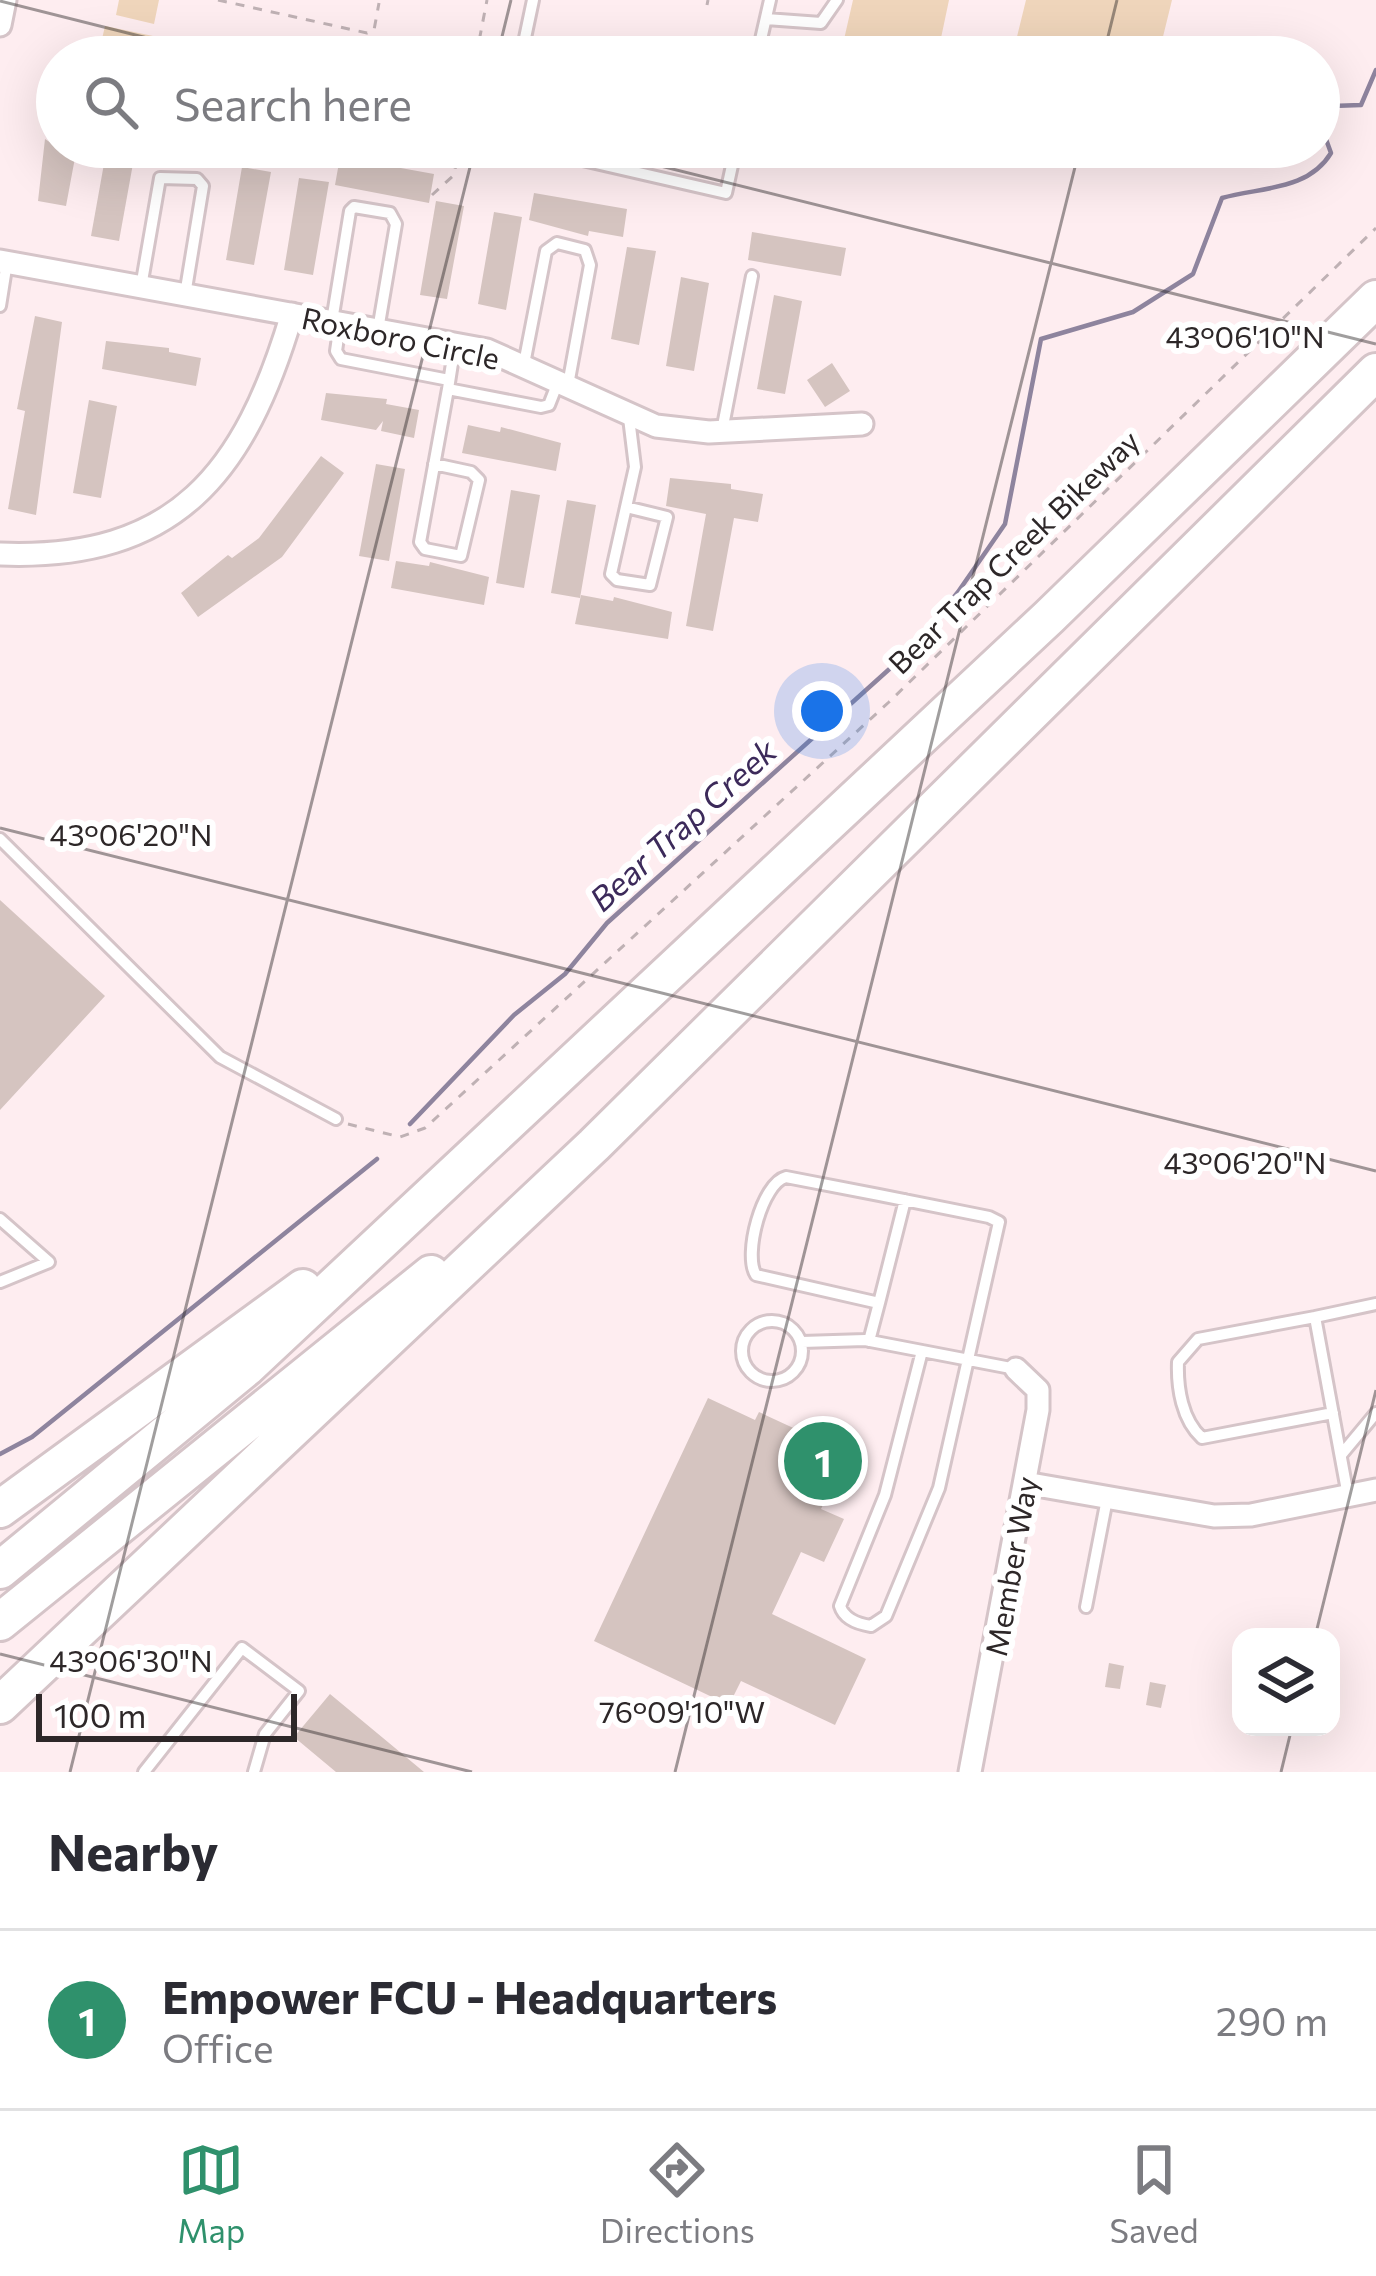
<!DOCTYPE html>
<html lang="en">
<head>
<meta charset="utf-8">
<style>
	:root { --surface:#fff; --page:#f2f2f3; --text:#2b2b33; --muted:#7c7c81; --line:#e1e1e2; --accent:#2f916c }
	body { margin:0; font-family:Commissioner,sans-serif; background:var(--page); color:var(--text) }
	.controls { position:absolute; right:36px; bottom:36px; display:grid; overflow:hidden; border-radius:24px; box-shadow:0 12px 48px #0002 }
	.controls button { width:108px; height:108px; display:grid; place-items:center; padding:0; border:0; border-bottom:3px solid var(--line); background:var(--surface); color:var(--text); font:60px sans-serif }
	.scale { position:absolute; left:36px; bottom:30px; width:261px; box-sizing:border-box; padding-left:12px; border:6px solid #2d2728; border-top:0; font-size:33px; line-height:42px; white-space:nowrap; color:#2d2728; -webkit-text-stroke:9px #fff; paint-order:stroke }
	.you { position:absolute; left:822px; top:711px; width:42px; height:42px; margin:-30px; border:9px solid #fff; border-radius:50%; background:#1a73e8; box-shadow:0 0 0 18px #1a73e833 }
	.badge { display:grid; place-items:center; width:78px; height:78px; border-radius:50%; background:var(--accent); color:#fff; font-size:39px; font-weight:700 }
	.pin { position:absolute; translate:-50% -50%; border:6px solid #fff; box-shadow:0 3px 12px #0006 }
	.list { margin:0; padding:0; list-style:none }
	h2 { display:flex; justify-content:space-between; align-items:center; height:156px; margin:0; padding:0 48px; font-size:51px }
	h2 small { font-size:39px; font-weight:400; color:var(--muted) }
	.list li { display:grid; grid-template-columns:78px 1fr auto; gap:36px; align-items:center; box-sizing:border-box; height:180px; padding:0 48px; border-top:3px solid var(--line) }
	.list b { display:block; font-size:45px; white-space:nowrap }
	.list p { margin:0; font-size:39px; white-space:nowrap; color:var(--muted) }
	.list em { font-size:39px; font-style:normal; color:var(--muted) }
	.icon { flex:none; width:66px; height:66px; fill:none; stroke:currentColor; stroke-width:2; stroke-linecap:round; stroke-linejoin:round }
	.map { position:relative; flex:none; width:1376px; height:1772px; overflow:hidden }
	.search { position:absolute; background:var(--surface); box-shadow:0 12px 48px #0002; left:36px; right:36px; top:36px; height:132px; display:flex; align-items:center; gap:30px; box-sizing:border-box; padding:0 42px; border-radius:66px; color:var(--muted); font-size:45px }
	.sheet { height:336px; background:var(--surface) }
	nav { display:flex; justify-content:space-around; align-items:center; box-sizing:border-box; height:168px; border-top:3px solid var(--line); background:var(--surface); font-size:33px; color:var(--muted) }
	nav a { display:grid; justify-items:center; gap:6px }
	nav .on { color:var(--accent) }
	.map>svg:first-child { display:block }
	.green { fill:#efd5bb }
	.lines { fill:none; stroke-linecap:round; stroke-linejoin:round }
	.stream { stroke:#8e849e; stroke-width:4.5 }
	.building { fill:#d5c4c0 }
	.lane-casing { stroke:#d5c4c8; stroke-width:16 }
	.street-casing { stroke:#d5c4c8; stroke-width:27 }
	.highway-casing { stroke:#d5c4c8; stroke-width:42 }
	.path { stroke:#bfb1b4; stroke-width:3; stroke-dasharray:9 9; stroke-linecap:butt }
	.lane { stroke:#fff; stroke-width:10 }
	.street { stroke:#fff; stroke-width:21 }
	.highway { stroke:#fff; stroke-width:36 }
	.ticks { fill:none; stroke:#2d2728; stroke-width:3; stroke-opacity:0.45 }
	.labels { text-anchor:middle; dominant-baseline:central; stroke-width:12; stroke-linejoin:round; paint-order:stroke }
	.street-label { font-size:30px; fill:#2d2728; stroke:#fff }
	.water-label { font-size:33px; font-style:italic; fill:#3c2a5a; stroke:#fff }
	.ticks-label { font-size:30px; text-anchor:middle; fill:#2d2728; stroke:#fff; stroke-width:12; stroke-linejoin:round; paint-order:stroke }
</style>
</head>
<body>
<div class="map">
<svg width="1376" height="1772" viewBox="0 0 1376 1772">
	<rect width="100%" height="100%" fill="#feedf0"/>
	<!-- green -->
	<path class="green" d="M119,0h40l-5,24 -38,-9z
		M853,0h96l-12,57h-97z
		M1026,0h146l-14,57h-146z
		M105,26l48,10 -5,21 -49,-5z"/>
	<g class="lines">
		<!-- stream -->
		<path class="stream" d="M410,1124l104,-109 51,-41 42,-51 308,-277 43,-54 47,-68 36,-185 92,-27 60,-38 29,-76c38,-11 86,-7 109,-45l-12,-33 13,-14 29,-1 15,-35
			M0,1454l32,-17 345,-278"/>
	</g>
	<!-- building -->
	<path class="building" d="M45,139l12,8h20l-11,59 -28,-5z
		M107,147h29l-17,94 -28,-5z
		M175,147h64l-4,21 -60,-7z
		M340,157l94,17 -5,29 -94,-18z
		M242,167l29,5 -17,93 -28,-5z
		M299,178l30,4 -16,93 -29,-5z
		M534,193l93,16 -4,28 -34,-6 -1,5 -59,-16z
		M436,201l28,5 -17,93 -27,-4z
		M494,212l28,5 -16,93 -28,-6z
		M752,232l94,16 -5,28 -93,-16z
		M627,247l29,4 -17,94 -28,-6z
		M681,277l28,6 -15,88 -28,-5z
		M774,295l28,6 -17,93 -28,-5z
		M35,316l27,6 -26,193 -28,-6 17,-98 -8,-2z
		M106,341l63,7v4l32,6 -5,28 -94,-17z
		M832,363l18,28 -25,16 -18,-27z
		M326,393l61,6 -1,5 33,6 -5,28 -33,-7 2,-10 -7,9 -55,-10z
		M89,400l28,6 -16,92 -28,-5z
		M468,425l32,7 1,-5 60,16 -5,28 -94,-18z
		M321,456l23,17 -62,84 -84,60 -17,-24 47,-38 4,3 27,-20z
		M376,464l29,5 -16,92 -30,-5z
		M670,478l61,6v5l32,5 -5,28 -24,-4 -21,113 -27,-5 20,-112 -40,-8z
		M511,490l29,5 -16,93 -28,-5z
		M567,500l29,5 -16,93 -29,-5z
		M396,561l33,5 1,-4 59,15 -5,28 -93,-17z
		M581,595l32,6 1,-4 58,15 -4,27 -93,-15z
		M0,900l105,96 -105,114z
		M708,1398l47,22 4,-8 43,20 -3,8 45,21 -23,48 23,10 -20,43 -23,-10 -29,62 94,45 -31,66 -94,-44 -12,24 -135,-64z
		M1109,1663l15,3 -4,23 -15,-2z
		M1150,1682l16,3 -5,23 -15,-3z
		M330,1694l94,78h-88l-42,-35z"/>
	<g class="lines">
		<!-- lane casing -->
		<g class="lane-casing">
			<path id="lane" d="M766,19l55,4 16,-23
				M521,57l12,-57
				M757,57l13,-57
				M526,147l200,46 10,-46
				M141,287l19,-109 37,1 6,7 -18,109
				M0,306l7,-44
				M332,321l18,-110 4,-4 36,6 6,11 -18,106
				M340,324l-4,27 5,8 108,21
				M455,344l-7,45 93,18 8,-2 9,-23
				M524,364l22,-113 11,-8 28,7 5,15 -22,120
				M722,431l30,-155
				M434,464l37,8 8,8 -18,76 -36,-7 -5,-7 28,-153
				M626,507l41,10 -17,68 -33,-5 -6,-6 24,-107 -6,-49
				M0,839l220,218 116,62
				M905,1200l-26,103 -123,-28c-13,-20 6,-92 30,-98 68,13 135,26 203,40l10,5 -60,266 -53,128 -15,10c-13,-2 -27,-7 -31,-20l45,-111 37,-144
				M0,1219l49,43 -49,20
				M1315,1317l61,-13
				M742 1351a30 30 0 1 1 60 0a30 30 0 1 1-60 0Z
				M869,1341l10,-38
				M802,1342l63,-2 151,29
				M1333,1413l-131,25c-20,-18 -25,-50 -24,-76l20,-23 117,-22 33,179
				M1341,1455l35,-42
				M1086,1607l21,-108
				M144,1772l98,-124 57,43 -34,43 -11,38"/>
		</g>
		<!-- street casing -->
		<g class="street-casing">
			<path id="street" d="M0,25l5,-25
				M0,261l487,89 169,76 53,6 153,-8
				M0,554c177,7 245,-82 292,-240
				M1025,1483l189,33 37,-1 125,-25
				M970,1772l68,-362v-20l-22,-21"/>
		</g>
		<!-- highway casing -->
		<g class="highway-casing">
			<path id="highway" d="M0,1509l303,-221
				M0,1570l247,-203 802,-750 327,-318
				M0,1622l431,-348
				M0,1705l594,-560 782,-773"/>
		</g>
		<!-- path -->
		<path class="path" d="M218,0l149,33 7,-3 5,-27
			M707,5l1,-5
			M476,57l11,-57
			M432,195l22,-20 5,-28
			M348,1124l52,13 25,-9 464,-426 487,-474"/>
		<!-- lane -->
		<use href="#lane" class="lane"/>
		<!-- street -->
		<use href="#street" class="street"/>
		<!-- highway -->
		<use href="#highway" class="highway"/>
	</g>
	<!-- ticks -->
	<path class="ticks" d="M0,1l223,56M497,57l14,-57M1103,57l14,-57M584,147l792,197M0,828l1376,343M1315,1637l61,-247M0,1654l472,118M70,1772l405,-1625M675,1772l405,-1625M1281,1772l11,-45"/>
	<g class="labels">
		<!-- street labels -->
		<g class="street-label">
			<text transform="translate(401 337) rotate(12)">Roxboro Circle</text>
			<text transform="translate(1013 551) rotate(-44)">Bear Trap Creek Bikeway</text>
			<text transform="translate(1010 1566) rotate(-80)">Member Way</text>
		</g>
		<!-- water labels -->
		<g class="water-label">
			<text transform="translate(682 824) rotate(-42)">Bear Trap Creek</text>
		</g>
	</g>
	<g class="ticks-label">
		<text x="1245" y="348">43°06'10"N</text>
		<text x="131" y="846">43°06'20"N</text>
		<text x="1245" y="1174">43°06'20"N</text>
		<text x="131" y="1672">43°06'30"N</text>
		<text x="682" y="1723">76°09'10"W</text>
	</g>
</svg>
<div class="controls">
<button><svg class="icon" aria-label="layers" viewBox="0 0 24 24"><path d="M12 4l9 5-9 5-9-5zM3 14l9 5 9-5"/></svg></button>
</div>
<div class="scale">100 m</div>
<div class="you"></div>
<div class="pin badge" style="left:823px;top:1461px">1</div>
<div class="search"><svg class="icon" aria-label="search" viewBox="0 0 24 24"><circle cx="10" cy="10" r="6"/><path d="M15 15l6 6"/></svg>Search here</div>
</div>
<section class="sheet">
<h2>Nearby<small></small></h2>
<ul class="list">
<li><span class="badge">1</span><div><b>Empower FCU - Headquarters</b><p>Office</p></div><em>290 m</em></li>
</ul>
</section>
<nav>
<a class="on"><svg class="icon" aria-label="map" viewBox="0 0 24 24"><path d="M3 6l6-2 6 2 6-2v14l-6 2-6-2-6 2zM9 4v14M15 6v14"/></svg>Map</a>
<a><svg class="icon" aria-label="directions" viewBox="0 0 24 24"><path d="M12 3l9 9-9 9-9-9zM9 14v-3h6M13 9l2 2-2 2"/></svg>Directions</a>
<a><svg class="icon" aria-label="saved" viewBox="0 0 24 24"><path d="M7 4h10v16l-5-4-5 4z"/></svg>Saved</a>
</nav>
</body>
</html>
